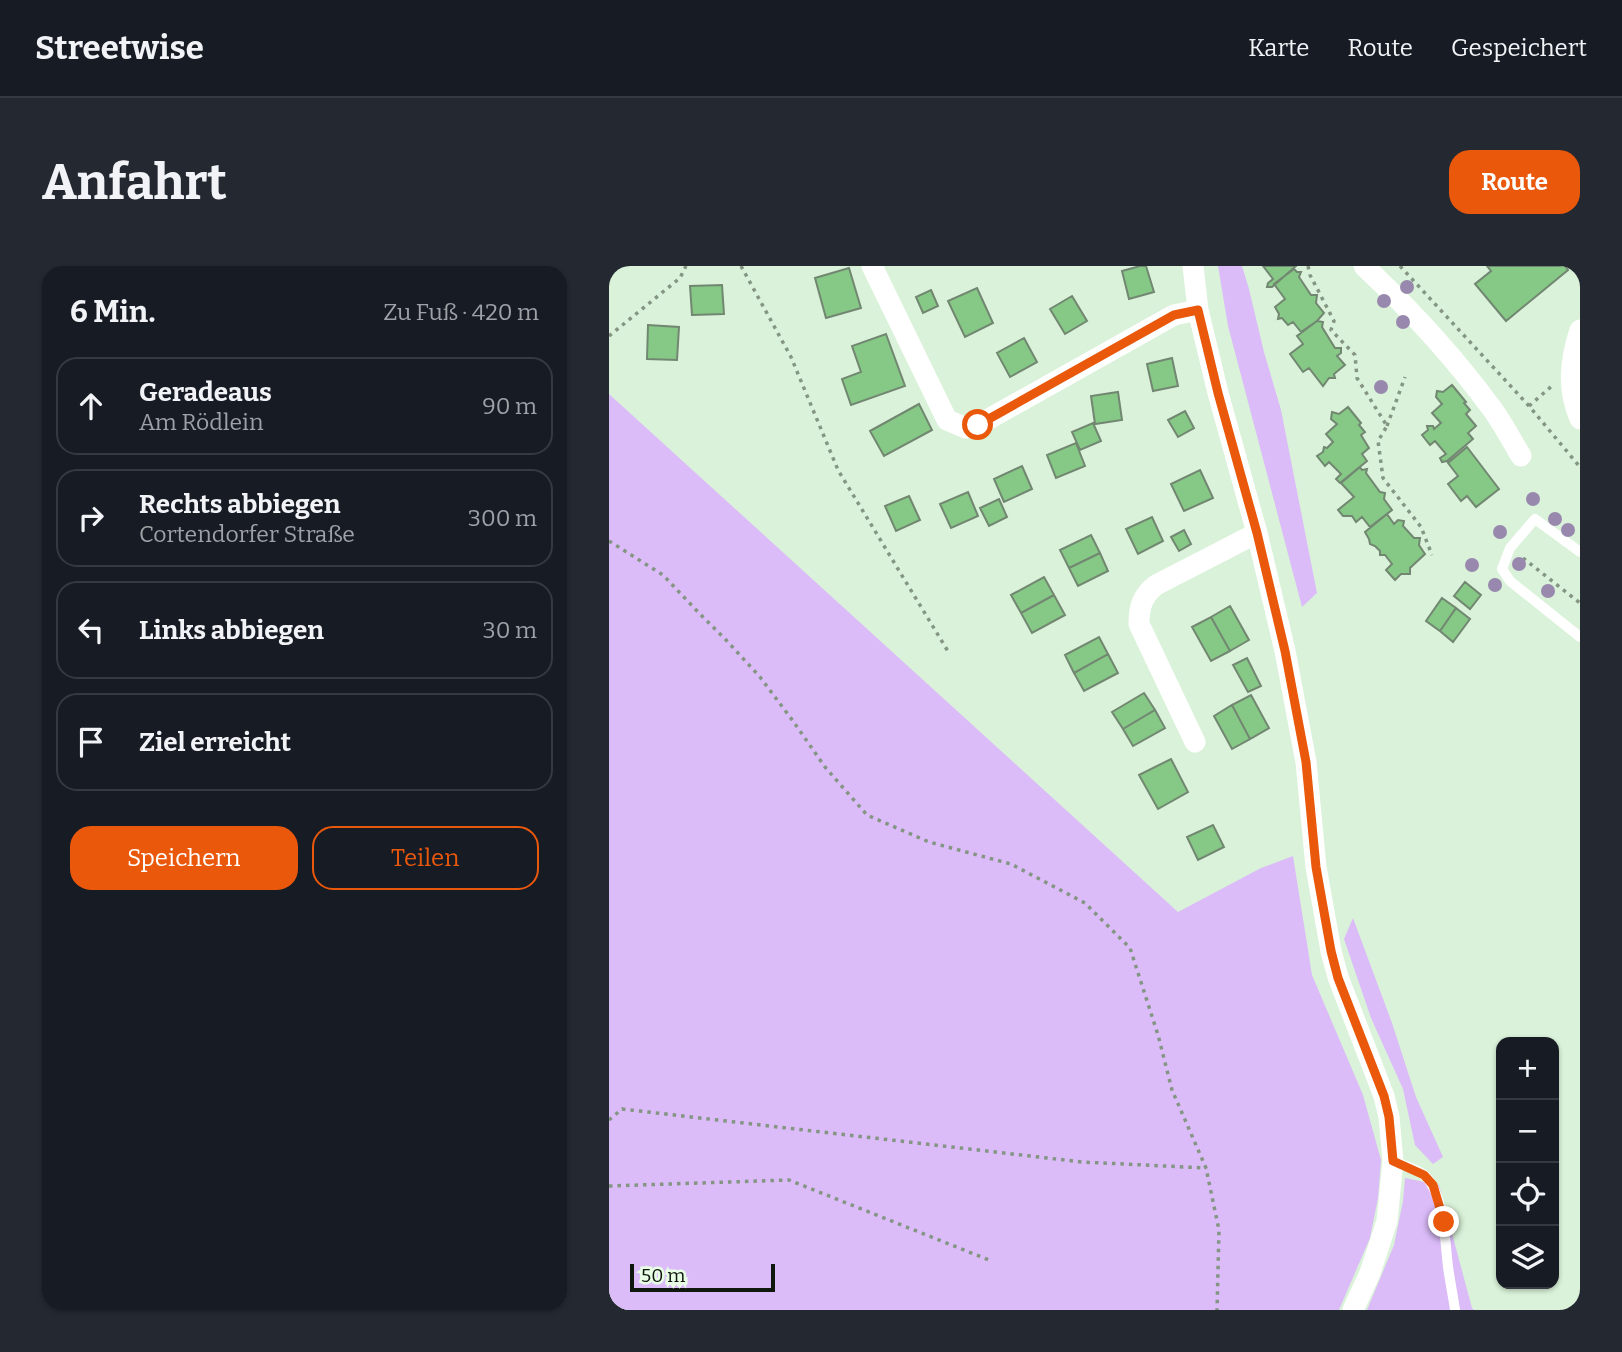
<!DOCTYPE html>
<html lang="de">
<head>
<meta charset="utf-8">
<style>
	:root { --surface:#171b24; --page:#242831; --text:#f1f3f6; --muted:#9ea1a6; --line:#363941; --accent:#ea580c }
	body { margin:0; font-family:Bitter,serif; background:var(--page); color:var(--text) }
	.controls { position:absolute; right:21px; bottom:21px; display:grid; overflow:hidden; border-radius:14px; box-shadow:0 2px 5px #0004 }
	.controls button { width:63px; height:63px; display:grid; place-items:center; padding:0; border:0; border-bottom:2px solid var(--line); background:var(--surface); color:var(--text); font:35px sans-serif }
	.scale { position:absolute; left:21px; bottom:18px; width:145px; box-sizing:border-box; padding-left:7px; border:4px solid #0f170f; border-top:0; font-size:19px; line-height:24px; white-space:nowrap; color:#0f170f; -webkit-text-stroke:5px #e8ffe6; paint-order:stroke }
	.stop { position:absolute; width:21px; height:21px; margin:-16px; border:5px solid #ea580c; border-radius:50%; background:#fff }
	.stop.end { background:#ea580c; border-color:#fff; box-shadow:0 2px 7px #0008 }
	.list { margin:0; padding:0; list-style:none }
	h2 { display:flex; justify-content:space-between; align-items:center; height:91px; margin:0; padding:0 28px; font-size:30px }
	h2 small { font-size:23px; font-weight:400; color:var(--muted) }
	.list li { display:grid; grid-template-columns:46px 1fr auto; gap:21px; align-items:center; box-sizing:border-box; height:98px; margin:0 14px 14px; padding:0 14px; border:2px solid var(--line); border-radius:21px }
	.list b { display:block; font-size:26px; white-space:nowrap }
	.list p { margin:0; font-size:23px; white-space:nowrap; color:var(--muted) }
	.list em { font-size:23px; font-style:normal; color:var(--muted) }
	.actions { display:flex; gap:14px; padding:21px 28px }
	.actions a { flex:1; padding:16px 0; border:2px solid var(--accent); border-radius:21px; text-align:center; font-size:24px; color:var(--accent) }
	.actions .main { background:var(--accent); color:#fff }
	.icon { flex:none; width:38px; height:38px; fill:none; stroke:currentColor; stroke-width:2; stroke-linecap:round; stroke-linejoin:round }
	.map { position:relative; flex:none; width:971px; height:1044px; overflow:hidden; border-radius:21px }
	header { display:flex; align-items:center; gap:42px; box-sizing:border-box; height:98px; padding:0 35px; background:var(--surface); border-bottom:2px solid var(--line) }
	header strong { font-size:33px }
	nav { display:flex; gap:38px; margin-inline-start:auto; font-size:24px }
	.intro { display:flex; align-items:center; justify-content:space-between; box-sizing:border-box; height:168px; padding:0 42px }
	h1 { margin:0; font-size:49px }
	.button { padding:18px 32px; border-radius:21px; background:var(--accent); color:#fff; font-size:24px; font-weight:700 }
	main { display:flex; gap:42px; padding:0 42px }
	aside { flex:1; background:var(--surface); border-radius:21px; box-shadow:0 2px 5px #0004 }
	.map>svg:first-child { display:block }
	.green { fill:#dbbcf9 }
	.building { fill:#86c885; stroke:#728771; stroke-width:2 }
	.lines { fill:none; stroke-linecap:round; stroke-linejoin:round }
	.path { stroke:#849583; stroke-width:3.5; stroke-dasharray:3.5 5; stroke-linecap:butt }
	.service { stroke:#fff; stroke-width:10 }
	.minor { stroke:#fff; stroke-width:21 }
	.tree { fill:#9988ad }
	.route { stroke:#ea580c; stroke-width:9 }
</style>
</head>
<body>
<header>
<strong>Streetwise</strong>
<nav><a>Karte</a><a>Route</a><a>Gespeichert</a></nav>
</header>
<div class="intro"><h1>Anfahrt</h1><a class="button">Route</a></div>
<main>
<aside>
<h2>6 Min.<small>Zu Fuß · 420 m</small></h2>
<ul class="list">
<li><svg class="icon" aria-label="ahead" viewBox="0 0 24 24"><path d="M12 20V5M6 11l6-6 6 6"/></svg><div><b>Geradeaus</b><p>Am Rödlein</p></div><em>90 m</em></li>
<li><svg class="icon" aria-label="right" viewBox="0 0 24 24"><path d="M7 20v-9h11M14 6l5 5-5 5"/></svg><div><b>Rechts abbiegen</b><p>Cortendorfer Straße</p></div><em>300 m</em></li>
<li><svg class="icon" aria-label="left" viewBox="0 0 24 24"><path d="M17 20v-9H6M10 6l-5 5 5 5"/></svg><div><b>Links abbiegen</b></div><em>30 m</em></li>
<li><svg class="icon" aria-label="arrive" viewBox="0 0 24 24"><path d="M6 21V4h12l-3 4 3 4H6"/></svg><div><b>Ziel erreicht</b></div></li>
</ul>
<div class="actions"><a class="main">Speichern</a><a>Teilen</a></div>
</aside>
<div class="map">
<svg width="971" height="1044" viewBox="0 0 971 1044">
	<rect width="100%" height="100%" fill="#daf2d9"/>
	<!-- green -->
	<path class="green" d="M609,0h24l7,23 15,63 17,58 36,183 -15,14 -74,-281z
		M0,128l569,518 83,-44 32,-12 19,119 51,120 18,65 -3,38 -8,40 -31,72h-730z
		M744,652l39,105 24,74 27,60 -10,7 -18,-19 -12,-56 -32,-71 -27,-79z
		M796,912l34,7 33,123 2,2h-107l27,-65 9,-44z"/>
	<!-- building -->
	<path class="building" d="M531,0h6l8,26 -25,7 -7,-28z
		M654,0h33l-24,21h-5l1,-4 5,-4z
		M878,0h78l3,4 -62,51 -31,-37 16,-13z
		M240,2l12,40 -35,10 -11,-40z
		M685,3l3,3h4l-2,5 12,18h6l-1,8 8,10 -7,8 -16,11 -8,-10 -5,3 -6,-7 -4,1 1,-5 -4,-7 10,-8 -11,-15z
		M113,19l2,29 -32,1 -2,-29z
		M368,22l16,35 -28,14 -17,-36z
		M322,24l7,16 -15,7 -7,-16z
		M463,30l15,25 -22,13 -15,-25z
		M708,55l6,1 -1,5 13,21h6v5l-4,3 8,9 -11,9 1,4h-6l-6,8 -14,-18 -6,4 -13,-18 13,-10 -6,-8z
		M39,59l31,2 -2,33 -30,-1z
		M277,68l19,52 -54,19 -9,-26 19,-7 -9,-26z
		M415,72l13,24 -27,15 -13,-24z
		M563,92l6,28 -25,5 -6,-27z
		M843,119l14,17 -2,1 6,7 -4,4 10,12 -8,7 5,6 -26,22 -5,1 -2,-4 6,-4 -11,-13 -5,4 -8,-10 6,-5 -1,-4h6l1,3 7,-6 -9,-10 10,-9 -6,-7 1,-6 6,1z
		M509,126l4,28 -27,4 -4,-28z
		M310,138l13,26 -48,26 -14,-25z
		M739,141l13,16 -2,2 6,7 -4,3 8,13 -7,6 5,7 -27,22 -4,-4 5,-5 -12,-12 -4,4 -8,-10 6,-4 1,-5 3,1 6,-6 -7,-8 11,-10 -6,-5 1,-7 7,2z
		M576,145l9,17 -16,9 -10,-17z
		M484,157l8,18 -21,9 -8,-18z
		M467,177l9,23 -29,12 -9,-23z
		M858,181l32,42 -23,18 -9,-11 -6,5 -13,-17 10,-8 -10,-13z
		M413,200l10,23 -28,13 -10,-23z
		M751,201l2,3 5,-1 -1,4 14,19 5,1 -1,6 8,11 -22,17 -8,-10 -6,5 -4,-6h-9l-5,-6 16,-13 -13,-14z
		M591,204l13,28 -29,13 -13,-27z
		M359,226l10,24 -27,12 -11,-24z
		M300,230l11,24 -24,11 -11,-25z
		M390,233l8,18 -18,9 -9,-18z
		M778,248l7,10 4,-4 6,1 -1,5 11,12h6l-1,7 6,9 -15,14v6h-9l-6,6 -9,-10 6,-6 -7,-9h-5v-4l-5,-5 -5,-2 -1,-5 -4,-7z
		M543,251l11,24 -25,13 -12,-25z
		M575,264l7,14 -12,7 -8,-14z
		M482,269l9,18 -31,15 -9,-18z
		M491,287l8,18 -30,15 -9,-18z
		M435,311l10,18 -33,18 -10,-18z
		M856,316l16,13 -11,14 -16,-13z
		M445,329l11,20 -33,18 -11,-20z
		M833,332l14,10 -16,23 -14,-10z
		M621,340l19,34 -19,11 -19,-34z
		M847,342l14,11 -17,23 -13,-11z
		M602,351l19,34 -19,10 -19,-34z
		M490,371l9,17 -34,19 -9,-18z
		M499,388l10,19 -34,18 -10,-18z
		M638,392l14,28 -13,6 -15,-27z
		M535,427l11,17 -32,19 -11,-17z
		M642,429l18,33 -19,11 -18,-34z
		M623,439l18,34 -18,10 -18,-33z
		M546,444l10,18 -32,18 -10,-17z
		M562,493l17,33 -30,17 -19,-34z
		M604,559l11,22 -26,13 -11,-23z"/>
	<g class="lines">
		<!-- path -->
		<path class="path" d="M132,0l50,91 47,113 111,183
			M699,0l2,9 24,46 -3,9 24,25 2,23 30,48 -9,15 5,37 38,49 11,28
			M791,0l129,140 51,61
			M0,70l71,-58 6,-12
			M920,140l24,-21
			M778,160l18,-49
			M0,275l54,34 35,37 29,29 33,36 33,44 32,46 42,48 62,27 82,22 74,39 45,45 28,87 14,55 34,78 13,62 -2,80
			M914,292l57,45
			M0,854l13,-11 460,53 124,6
			M0,920l180,-6 200,80"/>
		<!-- service -->
		<path class="service" d="M971,286l-45,-33 -25,29 -8,21 8,12 70,56
			M784,895c9,4 22,7 30,13 21,17 22,67 25,93 2,14 5,29 7,43"/>
		<!-- minor -->
		<path class="minor" d="M263,0l75,154 19,8 12,-3 196,-110 24,-5
			M584,0l5,44 20,83 39,140 28,118 21,111 10,105 15,84 7,26 46,119 5,21 4,44 -6,60 -17,52 -17,37
			M755,0c47,44 91,92 129,144 10,14 19,31 28,46
			M971,64c-10,31 -13,58 0,89
			M586,476l-56,-118c0,-17 3,-28 17,-39l101,-52"/>
	</g>
	<!-- trees -->
	<g class="tree">
		<circle cx="798" cy="21" r="7"/>
		<circle cx="775" cy="35" r="7"/>
		<circle cx="794" cy="56" r="7"/>
		<circle cx="772" cy="121" r="7"/>
		<circle cx="924" cy="233" r="7"/>
		<circle cx="946" cy="253" r="7"/>
		<circle cx="959" cy="264" r="7"/>
		<circle cx="891" cy="266" r="7"/>
		<circle cx="910" cy="298" r="7"/>
		<circle cx="863" cy="299" r="7"/>
		<circle cx="886" cy="319" r="7"/>
		<circle cx="939" cy="325" r="7"/>
	</g>
	<g class="lines">
		<!-- route -->
		<path class="route" d="M369,159l196,-110 24,-5 20,83 39,140 28,118 21,111 10,105 15,84 7,27 46,118 5,21 4,44 31,14 9,10 11,37"/>
	</g>
</svg>
<div class="controls">
<button>+</button>
<button>−</button>
<button><svg class="icon" aria-label="locate" viewBox="0 0 24 24"><circle cx="12" cy="12" r="6"/><path d="M12 2v4M12 18v4M2 12h4M18 12h4"/></svg></button>
<button><svg class="icon" aria-label="layers" viewBox="0 0 24 24"><path d="M12 4l9 5-9 5-9-5zM3 14l9 5 9-5"/></svg></button>
</div>
<div class="scale">50 m</div>
<div class="stop" style="left:369px;top:159px"></div>
<div class="stop end" style="left:835px;top:956px"></div>
</div>
</main>
</body>
</html>
